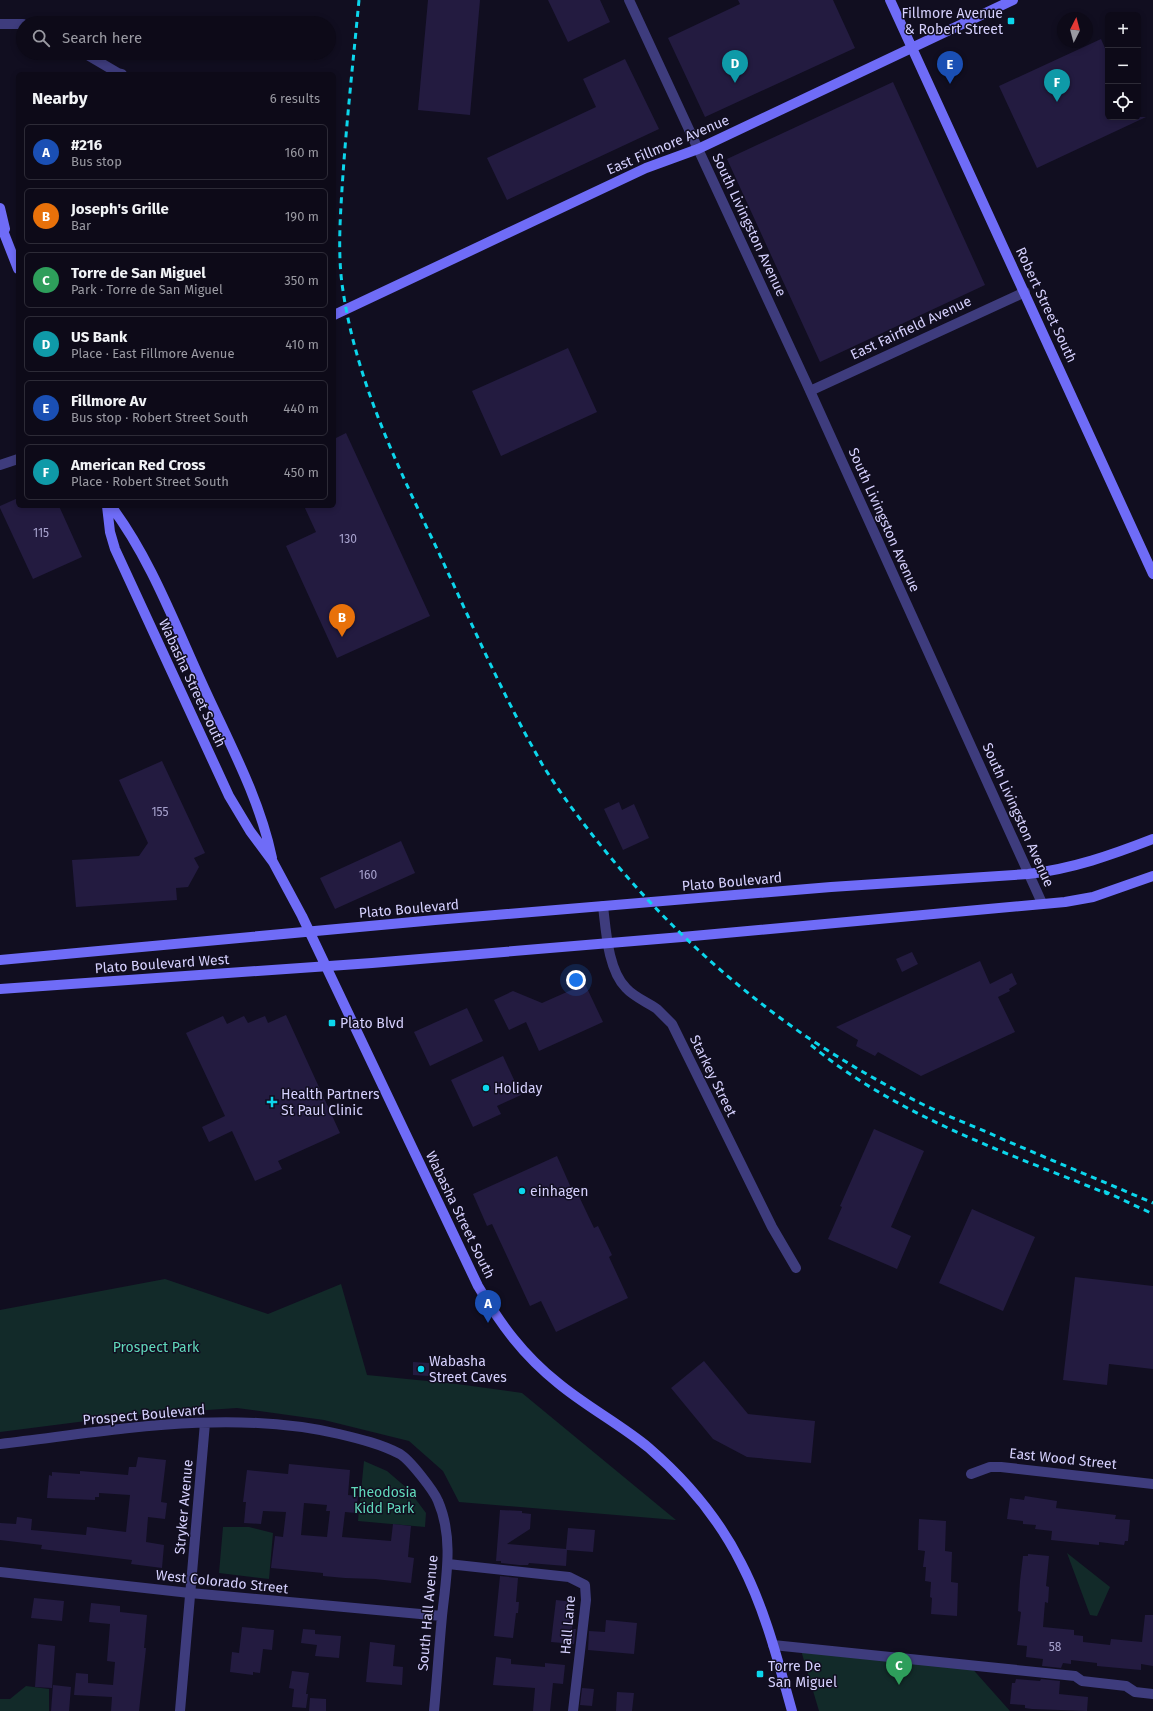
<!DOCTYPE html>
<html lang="en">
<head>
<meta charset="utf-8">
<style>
	:root { --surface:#0d0a18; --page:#161321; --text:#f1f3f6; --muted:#9a9aa2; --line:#2d2b37; --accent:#ea580c }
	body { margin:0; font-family:"Fira Sans",sans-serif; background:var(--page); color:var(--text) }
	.controls { position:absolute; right:12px; top:12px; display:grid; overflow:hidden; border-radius:6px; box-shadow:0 2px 6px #0003 }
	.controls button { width:36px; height:36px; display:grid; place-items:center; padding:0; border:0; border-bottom:1px solid var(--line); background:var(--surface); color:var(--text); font:20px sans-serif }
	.compass { position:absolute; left:1057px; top:12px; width:36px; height:36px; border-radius:50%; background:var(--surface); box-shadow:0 2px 6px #0003; rotate:6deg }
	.you { position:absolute; left:576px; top:980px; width:14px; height:14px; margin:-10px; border:3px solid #fff; border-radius:50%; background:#1a73e8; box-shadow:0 0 0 6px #1a73e833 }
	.badge { display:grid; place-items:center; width:26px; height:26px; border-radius:50%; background:var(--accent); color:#fff; font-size:13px; font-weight:700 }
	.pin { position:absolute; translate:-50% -33px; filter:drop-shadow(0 1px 2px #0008) }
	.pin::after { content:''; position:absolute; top:21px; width:14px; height:12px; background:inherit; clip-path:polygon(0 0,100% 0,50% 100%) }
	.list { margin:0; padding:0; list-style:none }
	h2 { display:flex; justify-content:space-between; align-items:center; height:52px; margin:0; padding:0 16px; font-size:17px }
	h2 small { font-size:13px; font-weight:400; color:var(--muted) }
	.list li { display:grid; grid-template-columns:26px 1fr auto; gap:12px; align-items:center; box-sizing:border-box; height:56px; margin:0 8px 8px; padding:0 8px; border:1px solid var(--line); border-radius:6px }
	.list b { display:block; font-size:15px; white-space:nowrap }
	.list p { margin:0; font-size:13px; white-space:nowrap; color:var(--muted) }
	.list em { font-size:13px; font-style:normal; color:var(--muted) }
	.icon { flex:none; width:22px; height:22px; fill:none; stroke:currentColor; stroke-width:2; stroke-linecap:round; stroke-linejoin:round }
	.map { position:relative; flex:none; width:1153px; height:1711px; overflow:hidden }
	.search { position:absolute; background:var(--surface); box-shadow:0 2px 6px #0003; left:16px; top:16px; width:320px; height:44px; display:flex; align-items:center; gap:10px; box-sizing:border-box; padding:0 14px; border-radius:22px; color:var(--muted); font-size:15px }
	.panel { position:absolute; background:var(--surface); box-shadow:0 2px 6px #0003; left:16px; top:72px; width:320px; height:436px; border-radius:6px }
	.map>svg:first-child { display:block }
	.green { fill:#122a29 }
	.building { fill:#231b40; fill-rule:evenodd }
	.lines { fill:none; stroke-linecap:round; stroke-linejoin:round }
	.street { stroke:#3e3c7d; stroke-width:10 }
	.secondary { stroke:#6f6cf7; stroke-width:10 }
	.rail { stroke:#0cd6ec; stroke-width:3; stroke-dasharray:6 5; stroke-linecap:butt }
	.poi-dot { fill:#0cd6ec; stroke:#110e20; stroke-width:1.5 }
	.labels { text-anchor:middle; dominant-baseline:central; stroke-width:3; stroke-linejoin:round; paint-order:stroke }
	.number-label { font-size:12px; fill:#a8a3ce }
	.poi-label { font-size:14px; fill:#d5d0fd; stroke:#110e20; text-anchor:start }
	.street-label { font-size:14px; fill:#d5d0fd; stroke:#110e20 }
	.park-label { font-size:14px; fill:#60d8ba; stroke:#110e20 }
</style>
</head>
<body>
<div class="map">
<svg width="1153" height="1711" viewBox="0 0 1153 1711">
	<rect width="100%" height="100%" fill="#110e20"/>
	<!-- green -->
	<path class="green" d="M165,1279l103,35 73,-30 26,91 90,9 65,9 154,127 -217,-18 -16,-31 -34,-30 -85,-21 -87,-12 -104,7 -133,17v-122z
		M364,1461l23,10 21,18 18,24 -1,14 -67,-6z
		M223,1527h26l24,6 -4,46 -50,-6z
		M1067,1553l43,34 -13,29 -7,-1z
		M800,1647l169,18 41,46h-191z
		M26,1686l23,3v22h-49v-12h10z"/>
	<!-- building -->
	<path class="building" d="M428,0h52l-10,115 -52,-5z
		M548,0h52l10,22 -42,20z
		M738,0h95l22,48 -150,69 -37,-79 72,-34z
		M1101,39l7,16v62h38l-109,51 -38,-82z
		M625,59l34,70 -152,71 -20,-42 109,-51 -13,-28z
		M893,82l92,203 -165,77 -93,-203z
		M568,348l29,64 -96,44 -29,-65z
		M346,433l84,183 -93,42 -51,-112 30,-14 -12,-26h30v-67z
		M18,498v8h41l23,51 -49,22 -33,-71v-2z
		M162,761l43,92 -11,5 5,9 -11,20 -12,1 1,12 -101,7 -4,-47 67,-4 9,-13 -29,-63z
		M619,802l3,8 12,-6 15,34 -26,12 -19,-41z
		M401,841l14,32 -80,36 -15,-31z
		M912,952l6,12 -16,8 -6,-13z
		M980,961l10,23 22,-11 5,11 -8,5 1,2 -12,6 17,35 -94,44 -43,-24 -3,4 -19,-10 2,-6 -22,-13z
		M585,984l18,38 -64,29 -13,-29 -17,8 -15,-30 19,-9 29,12z
		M467,1008l16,33 -53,25 -16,-34z
		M286,1015l54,118 -62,28 4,8 -27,12 -23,-50 -23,11 -7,-15 23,-11 -39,-83 37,-17 4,8 17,-8 4,7 17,-7 3,7z
		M503,1056l18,39 -24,11 4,8 -28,13 -22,-47z
		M874,1129l50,22 -33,76 20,9 -14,33 -69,-30 14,-32 -2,-1z
		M557,1156l15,34 3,-2 19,40 4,-2 14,29 -3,2 19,41 -72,34 -15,-31 -11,5 -38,-82 -5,2 -14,-32z
		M972,1209l63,28 -32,74 -64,-28z
		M1075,1277l78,9v83l-44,-5 -2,21 -44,-5z
		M704,1361l44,53 67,7 -4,42 -64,-6 -34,-18 -42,-51z
		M413,1362l16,1v13l-16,-1z
		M138,1457l28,3 -5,42 6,1 -2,16 -17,-2 -2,25 18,3 -2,23 -31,-4 1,-4 -91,-11 1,-4 -42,-5v-17l16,1 1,-7 15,2 -1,11 55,5 1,-8 39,5 4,-37 -31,-2v4h-4v3l-48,-2 2,-23 3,1v-4l28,2v-3l48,4 1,-8h7z
		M289,1464l61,6 -2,25 10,1 -2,17 -11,-1 -3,25 49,4 2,-17 18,2 -3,31 6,1 -3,25 -36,-4 -30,-1 -22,-2v-3l-52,-5 4,-32 8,1 3,-25 -23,-1 -2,13 -17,-1 2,-21h-3l4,-32 41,4zM304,1503l23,2 -1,6h4l-3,26 -26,-2z
		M1025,1496l32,5 -1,7 60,7 -1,4 15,1 -2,21h-3l-1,4 -25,-3v3l-48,-5 1,-9 -17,-2 1,-4 -13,-1v-3l-16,-2 3,-21 14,2z
		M500,1510l22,1v2l9,1 -1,15 -23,15 59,5 2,-21 27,2 -2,22 -26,-2 -1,16 -37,-3 -1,2h-9l-18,-2v-2h-5z
		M919,1519l27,2 -1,30 7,1 -1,30 7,1 -1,33 -26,-2 1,-16 -2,-1 1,-15 -6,-1 1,-14h-3l2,-16 -7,-1z
		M1028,1554l21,2 -3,30 3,1 -1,16 -3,-1 -2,25 31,3v5l9,1v6l27,3 1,-6 31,3 3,-27h8v51l-12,-2v6l-44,-4v-3l-26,-3v4l-8,-1 -2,5 -19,-2 1,-7 -17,-2 1,-11 -10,-1 4,-33 -3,-1 2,-30 3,-25h5z
		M500,1576l18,2 -2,24h3l-1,11h-2l-3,25 -19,-2z
		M34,1598l30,3 -2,20 -31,-3z
		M556,1600l18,2 -2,27h4l-2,15 -23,-2z
		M91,1603l29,3v6l27,3 -3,33h2l-7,63h-28l1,-14 -38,-2 2,-22 12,1v9l25,2 2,-23 -8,-1 3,-37 -21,-2z
		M606,1620l31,3 -3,31 -46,-4 1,-19 16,1z
		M242,1627l32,3 -2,20 -9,-1 -3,24 -7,-1v3l-23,-3 2,-20 7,1z
		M303,1629l12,1v4l26,2 -2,22 -24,-2 2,-11 -16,-2z
		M370,1642l25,3 -2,21 10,1 -1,18 -36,-3z
		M38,1644l17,2 -3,42 -17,-1z
		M496,1657l15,2v5l34,3v-4l20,2 -2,19 -10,-1 -3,28h-17l2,-23 -42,-3z
		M292,1671l17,2 -3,21h2l-2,14 -14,-1 2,-18 -5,-1z
		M1016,1679l24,2 1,-2 19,2 -1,13 29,3 -1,14 -55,-2 -7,-1v-3l-15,-1 2,-21h3z
		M53,1685l18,2 -2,24h-18z
		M582,1688l12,1 -2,17 -12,-1z
		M617,1692l17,1 -2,18h-16z
		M310,1698l16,1v12h-17z"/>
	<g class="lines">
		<!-- street -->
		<path class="street" d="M629,0l177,382 236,521
			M0,24h23
			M84,53l34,20 4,1
			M810,391l215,-99
			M0,465l18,-6
			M603,906c3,25 5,64 23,82 8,9 21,14 31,21 5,5 10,10 15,15l100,203 24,41
			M0,1444c112,-13 227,-36 339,-10 21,5 42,10 61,20 10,6 34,37 38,47 16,37 8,77 4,115 -3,32 -5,63 -8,95
			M971,1474l19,-7h11l152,17
			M448,1564l121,13 16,8 1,15 -13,111
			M0,1572l190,21 252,23
			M773,1645l302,31 7,5 44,5 9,6 18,2
			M180,1711l25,-288"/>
		<!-- secondary -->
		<path class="secondary" d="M890,0l263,574
			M0,208l5,21
			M0,223l18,46
			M334,315l312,-147 52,-19 315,-149
			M107,506l3,26 5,17 114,247 21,35 23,31 29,54 176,370c23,39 45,69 80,97 29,24 62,41 91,65 37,32 70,71 92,115 24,46 37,98 51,148
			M111,506c39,52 63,116 90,175 26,58 58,115 71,177
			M0,960l435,-40 396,-33 197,-13c44,-5 84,-19 125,-35
			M0,989l372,-26 310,-26 383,-35 28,-5 60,-21"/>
		<!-- rail -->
		<path class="rail" d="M359,0c-6,63 -13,126 -17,189 -2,32 -4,63 0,95 13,95 55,181 96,267 33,71 65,145 104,213 18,29 39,57 60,83 59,73 126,135 202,188 37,25 77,48 116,68 26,13 54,23 80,35 51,22 102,43 153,65
			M811,1045c84,70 196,108 297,149
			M1104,1191l49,23"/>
	</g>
	<!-- markers -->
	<g class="poi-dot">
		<rect x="1007" y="17" width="8" height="8" rx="2"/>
		<rect x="328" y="1019" width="8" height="8" rx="2"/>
		<circle cx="486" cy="1088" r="4"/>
		<path d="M270 1096h4v4h4v4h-4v4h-4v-4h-4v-4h4z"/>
		<circle cx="522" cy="1191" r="4"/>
		<circle cx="421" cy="1369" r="4"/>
		<rect x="756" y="1670" width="8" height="8" rx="2"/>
	</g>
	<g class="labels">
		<!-- number labels -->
		<g class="number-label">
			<text x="41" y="533">115</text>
			<text x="348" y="539">130</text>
			<text x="160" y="812">155</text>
			<text x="368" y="875">160</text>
			<text x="1055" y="1647">58</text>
		</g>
		<!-- poi labels -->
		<g class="poi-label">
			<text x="1003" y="13" text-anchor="end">Fillmore Avenue<tspan x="1003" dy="16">&amp; Robert Street</tspan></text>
			<text x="340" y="1023">Plato Blvd</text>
			<text x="494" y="1088">Holiday</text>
			<text x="281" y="1094">Health Partners<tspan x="281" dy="16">St Paul Clinic</tspan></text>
			<text x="530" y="1191">einhagen</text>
			<text x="429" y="1361">Wabasha<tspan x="429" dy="16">Street Caves</tspan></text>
			<text x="768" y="1666">Torre De<tspan x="768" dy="16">San Miguel</tspan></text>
		</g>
		<!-- street labels -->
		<g class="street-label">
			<text transform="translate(668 145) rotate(-23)">East Fillmore Avenue</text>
			<text transform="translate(749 225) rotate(65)">South Livingston Avenue</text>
			<text transform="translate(1046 305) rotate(65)">Robert Street South</text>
			<text transform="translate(911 328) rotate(-25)">East Fairfield Avenue</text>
			<text transform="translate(884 520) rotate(66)">South Livingston Avenue</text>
			<text transform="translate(192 683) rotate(65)">Wabasha Street South</text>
			<text transform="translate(1018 815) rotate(66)">South Livingston Avenue</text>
			<text transform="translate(732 882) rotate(-5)">Plato Boulevard</text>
			<text transform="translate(409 909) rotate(-5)">Plato Boulevard</text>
			<text transform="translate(162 964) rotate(-4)">Plato Boulevard West</text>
			<text transform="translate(713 1076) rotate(64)">Starkey Street</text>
			<text transform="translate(460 1215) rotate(64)">Wabasha Street South</text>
			<text transform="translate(144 1415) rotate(-5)">Prospect Boulevard</text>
			<text transform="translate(1063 1459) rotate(6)">East Wood Street</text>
			<text transform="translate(184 1507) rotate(-85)">Stryker Avenue</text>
			<text transform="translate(222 1582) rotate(6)">West Colorado Street</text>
			<text transform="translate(428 1613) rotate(-85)">South Hall Avenue</text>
			<text transform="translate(568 1625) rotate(-85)">Hall Lane</text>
		</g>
		<!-- park labels -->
		<g class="park-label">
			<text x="156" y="1347">Prospect Park</text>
			<text x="384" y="1492">Theodosia<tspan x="384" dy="16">Kidd Park</tspan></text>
		</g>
	</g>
</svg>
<div class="controls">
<button>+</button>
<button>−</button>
<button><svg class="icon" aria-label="locate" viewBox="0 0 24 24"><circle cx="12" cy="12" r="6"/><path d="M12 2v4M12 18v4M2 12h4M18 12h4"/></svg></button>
</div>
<svg class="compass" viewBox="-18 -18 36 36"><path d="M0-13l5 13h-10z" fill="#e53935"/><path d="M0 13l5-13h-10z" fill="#9a9aa2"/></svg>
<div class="you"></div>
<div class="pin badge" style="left:488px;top:1323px;background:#1a4fb4">A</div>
<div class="pin badge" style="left:342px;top:637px;background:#e8710a">B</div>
<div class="pin badge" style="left:899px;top:1685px;background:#2e9e5b">C</div>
<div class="pin badge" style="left:735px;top:83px;background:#0f9aa8">D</div>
<div class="pin badge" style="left:950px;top:84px;background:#1a4fb4">E</div>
<div class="pin badge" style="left:1057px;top:102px;background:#0f9aa8">F</div>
<div class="search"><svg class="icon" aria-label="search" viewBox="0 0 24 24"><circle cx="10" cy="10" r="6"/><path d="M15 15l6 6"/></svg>Search here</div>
<section class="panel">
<h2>Nearby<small>6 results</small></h2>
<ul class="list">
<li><span class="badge" style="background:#1a4fb4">A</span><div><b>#216</b><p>Bus stop</p></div><em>160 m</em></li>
<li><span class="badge" style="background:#e8710a">B</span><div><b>Joseph's Grille</b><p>Bar</p></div><em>190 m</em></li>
<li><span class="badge" style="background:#2e9e5b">C</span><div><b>Torre de San Miguel</b><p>Park · Torre de San Miguel</p></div><em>350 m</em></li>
<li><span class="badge" style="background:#0f9aa8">D</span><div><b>US Bank</b><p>Place · East Fillmore Avenue</p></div><em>410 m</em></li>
<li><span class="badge" style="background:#1a4fb4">E</span><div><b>Fillmore Av</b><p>Bus stop · Robert Street South</p></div><em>440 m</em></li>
<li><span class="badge" style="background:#0f9aa8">F</span><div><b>American Red Cross</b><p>Place · Robert Street South</p></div><em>450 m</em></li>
</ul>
</section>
</div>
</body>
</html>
